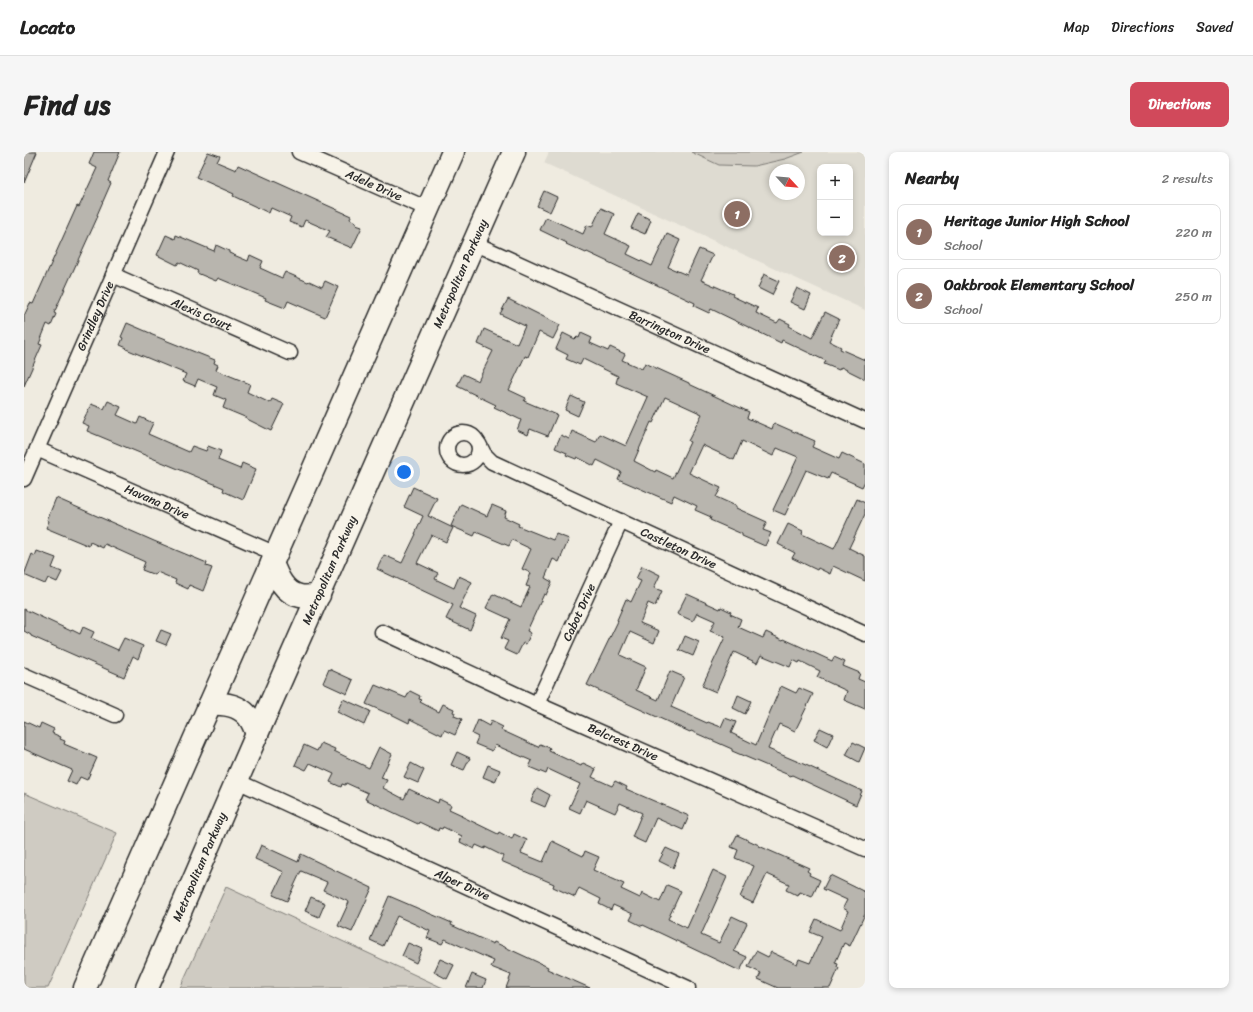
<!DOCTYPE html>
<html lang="en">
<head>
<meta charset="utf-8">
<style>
	:root { --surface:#fff; --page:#f6f6f6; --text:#222; --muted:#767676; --line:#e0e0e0; --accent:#d1495b }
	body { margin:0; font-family:Sriracha,sans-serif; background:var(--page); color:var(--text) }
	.controls { position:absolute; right:12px; top:12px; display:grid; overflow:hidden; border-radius:8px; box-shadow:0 2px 6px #0003 }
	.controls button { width:36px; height:36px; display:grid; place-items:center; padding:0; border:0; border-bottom:1px solid var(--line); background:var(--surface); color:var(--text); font:20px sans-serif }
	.compass { position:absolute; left:745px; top:12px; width:36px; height:36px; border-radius:50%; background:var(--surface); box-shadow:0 2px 6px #0003; rotate:116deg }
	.you { position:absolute; left:380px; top:320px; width:14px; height:14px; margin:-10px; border:3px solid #fff; border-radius:50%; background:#1a73e8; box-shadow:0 0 0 6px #1a73e833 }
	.badge { display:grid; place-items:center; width:26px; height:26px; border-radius:50%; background:var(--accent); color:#fff; font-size:13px; font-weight:700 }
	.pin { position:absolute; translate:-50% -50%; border:2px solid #fff; box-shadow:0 1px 4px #0006 }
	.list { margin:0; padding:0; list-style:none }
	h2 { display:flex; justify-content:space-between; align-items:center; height:52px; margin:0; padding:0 16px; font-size:17px }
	h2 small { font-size:13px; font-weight:400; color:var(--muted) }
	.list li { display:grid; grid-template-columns:26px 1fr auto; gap:12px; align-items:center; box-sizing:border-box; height:56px; margin:0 8px 8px; padding:0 8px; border:1px solid var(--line); border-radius:8px }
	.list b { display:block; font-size:15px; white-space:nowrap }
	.list p { margin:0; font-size:13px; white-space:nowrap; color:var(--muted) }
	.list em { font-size:13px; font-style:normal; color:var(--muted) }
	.map { position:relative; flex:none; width:841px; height:836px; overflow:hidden; border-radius:8px }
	header { display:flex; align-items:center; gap:24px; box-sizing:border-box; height:56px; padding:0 20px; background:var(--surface); border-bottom:1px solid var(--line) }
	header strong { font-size:19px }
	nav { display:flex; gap:22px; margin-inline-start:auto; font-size:14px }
	.intro { display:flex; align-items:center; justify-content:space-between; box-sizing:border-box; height:96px; padding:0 24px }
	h1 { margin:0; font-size:28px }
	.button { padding:10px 18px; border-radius:8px; background:var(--accent); color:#fff; font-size:14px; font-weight:700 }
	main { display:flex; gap:24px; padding:0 24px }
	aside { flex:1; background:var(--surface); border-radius:8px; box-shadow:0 2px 6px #0003 }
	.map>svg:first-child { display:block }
	.built { fill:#dedbd1; fill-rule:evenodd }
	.green { fill:#cfcbc2; stroke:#7d7b76 }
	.building { fill:#b8b5ae; stroke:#2b2b2b; fill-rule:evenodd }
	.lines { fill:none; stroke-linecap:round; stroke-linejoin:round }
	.minor-casing { stroke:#2b2b2b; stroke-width:17 }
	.primary-casing { stroke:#2b2b2b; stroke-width:25 }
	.minor { stroke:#f7f3e8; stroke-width:14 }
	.primary { stroke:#f7f3e8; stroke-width:22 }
	.labels { text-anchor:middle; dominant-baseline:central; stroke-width:4; stroke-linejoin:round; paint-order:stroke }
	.street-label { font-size:12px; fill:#2b2b2b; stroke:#f7f3e8 }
</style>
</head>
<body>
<header>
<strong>Locato</strong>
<nav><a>Map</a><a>Directions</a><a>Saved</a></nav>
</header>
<div class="intro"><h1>Find us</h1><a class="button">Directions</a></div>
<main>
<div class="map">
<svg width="841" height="836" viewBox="0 0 841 836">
	<rect width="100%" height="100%" fill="#efebe0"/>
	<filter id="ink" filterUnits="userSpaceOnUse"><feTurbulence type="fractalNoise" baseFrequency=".025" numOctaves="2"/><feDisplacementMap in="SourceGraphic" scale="8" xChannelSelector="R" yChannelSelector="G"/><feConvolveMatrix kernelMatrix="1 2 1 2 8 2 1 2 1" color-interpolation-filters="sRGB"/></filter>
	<g filter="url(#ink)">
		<!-- built -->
		<path class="built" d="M525,0h316v158l-321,-147zM796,15h30v66h-30zM751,18h24v24h-24z"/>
		<!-- green -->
		<path class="green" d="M667,0h113l-19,7 -31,7 -35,-1z
			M0,641l93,40 -69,155h-24z
			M202,735l217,101h-263z"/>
		<!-- building -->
		<path class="building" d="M0,0h13l-13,31z
			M70,0h26l-12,29 3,2 -14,32 1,1 -44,97 2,1 -5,12 -4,-2 -8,20 3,1 -18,41v-70l6,-13 3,1 44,-98 2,1 18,-39 -8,-4z
			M184,0l12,4 -3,6 19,8 2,-5 113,51 -1,3 7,4 -1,2 6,2 -10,21 -26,-11 4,-6 -25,-11 -3,7 -13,-5 2,-5 -20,-9 -2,5 -36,-17 1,-2 -38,-17z
			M520,39l13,6 -7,15 -13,-6z
			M577,56l13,6 -9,20 26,12 -4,8 25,12 15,-32 13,6 -12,27 19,8 12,-26 14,6 -12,25 32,14 -1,2 26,12 -2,5 21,10 3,-4 10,5 -1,2 23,12 13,-26 14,7 -10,22 12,6 -1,2 25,11v19l-24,-12 -2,3 -15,-6 2,-3 -44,-21 -1,3 -70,-34 -2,4 -15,-7 1,-3 -108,-51 -1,1 -20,-9 1,-1 -27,-13 6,-13 37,17 4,-9 5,2z
			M614,61l13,7 -6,14 -14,-6z
			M142,83l9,4 1,-4 38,16 2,-6 13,6v2l19,8 2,-6 13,6 -3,7 22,10 3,-6 23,10 1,-1 13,6 3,-6 13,6 -13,30 -37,-16 -3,7 -20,-8 1,-2 -48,-20 -2,3 -19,-8 1,-2 -19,-9 -2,3 -20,-10z
			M740,122l15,7 -7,14 -14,-7z
			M773,136l14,7 -6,14 -15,-7z
			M484,147l52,26 -7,14 -14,-7 -11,25 -3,-1 -16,34 17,8 -2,3 33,14 -9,21 -18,-7 -2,6 -11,-5 4,-10 -27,-13 2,-2 -39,-19 6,-12 15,7 15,-30 -15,-7 6,-15 33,15 8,-18 -25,-12z
			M103,171l23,10v1l65,26 -1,3 4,2 -2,5 34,14 -3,8 23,11 2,-4 12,5 -13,27 -24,-12v-1l-24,-10 3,-8 -12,-5 3,-8 -19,-8 -3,7 -12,-5 3,-7 -60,-25 1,-1 -7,-3 3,-7 -2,-1z
			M539,181l12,6 2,-2 2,1 2,-5 11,5 -2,5 18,8 2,-4 15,7 -3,6 20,9 3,-6 44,20v1l60,28 -2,6 25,11 2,-6 41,18 -3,6 27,12 3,-6 23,11v17l-3,6 -31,-14 -3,6 -22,-9 -21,45 -12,-5 25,-53 -21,-9 -4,8 -31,-15 -8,19 -32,-15 -13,28 32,15 -5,9 20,9v2l31,14 -4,8 8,3 -6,13 -23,-10v-2l-32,-14 1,-3 -16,-7 2,-4 -23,-11 -3,7 -53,-23 3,-7 -24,-12 -3,6 -17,-9 -1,2 -10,-4 1,-2 -12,-5 6,-13 8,4 3,-8 24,11 4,-8 26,12 22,-49 -32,-14 2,-7 -35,-17 -3,6 -14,-6 2,-4 -12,-6zM641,245l37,17 -14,27 2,1 -17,36 -17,-8 -1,2 -21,-11 17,-39 2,1z
			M547,244l13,6 -6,14 -13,-6z
			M84,249l13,6 -4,8 20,9 3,-7 13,6 -5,11 41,18 3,-6 14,5 2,-5 13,5 -3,9 22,9 2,-6 14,6 -13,31 -20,-9 1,-3 -137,-57 2,-5 -7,-3 9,-19 13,5z
			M389,335l24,11 -9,18 25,12 -7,14 -15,-7 -14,28 21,10 -3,6 19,9 5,-12 13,6 -13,26 17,8 -6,14 -24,-11 7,-14 -76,-36 7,-14 18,8 14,-29h-1l8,-18 -19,-9z
			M32,346l98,43 53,22 -1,3 6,2 -9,23 -14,-6 -1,4 -13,-6 1,-3 -19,-8 -2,3 -13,-5 3,-8 -40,-18 -2,4 -13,-6 -1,4 -43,-18 3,-7 -2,-1z
			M833,347l8,4v11l-16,34 16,8v25l-32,-15 -3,8 -12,-6 -1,2 -25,-12 3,-5 -17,-9 10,-20 15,7 -1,3 32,15z
			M437,352l26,12 5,-11 14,6 -2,6 15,7 -1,2 35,14 3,-6 13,5 -10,23 -6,-3 -8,19 7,4 -6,13 -2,-1 -17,37 4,2 -5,11 -3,-1 -6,12 -13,-6 4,-8 -7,-3 9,-19 -24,-11 7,-14 28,13 9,-20 -4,-1 5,-13 -9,-4 9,-20 -19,-9 -3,6 -33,-14 -2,4 -23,-10z
			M13,399l19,7 -4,10 10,4 -5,10 -9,-4 -3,6 -21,-9 8,-21 3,2z
			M618,414l18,9 -6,13 8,3 -7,15 -7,-3 -8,20 19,8 -5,12 -24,-11 -10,23 26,12 -10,23 22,10 12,-29 14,6 -13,30 36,16 1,-1 13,5 4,-9 11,4 -5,11 25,12 25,-59 15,7 3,-5 14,6 -18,37 -16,-7 -11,25 40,17 54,25 -6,14 -64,-30 -1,1 -59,-25v-2l-41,-18 -1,1 -103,-47 31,-64 -1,-1 9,-21 5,3 10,-21 -5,-2z
			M663,442l33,15 1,-2 10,5 -1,2 11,5 -3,8 25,11 3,-6 17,8 1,-1 48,22 2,-4 11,5 -2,4 17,7 -2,6 7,3v27l-21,-9 3,-9 -30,-14 3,-6 -20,-10 -1,2 -6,-3 -3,7 -29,-12 -4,8 -23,-11 -18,40 -14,-6 23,-49 -15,-6 5,-10 -18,-8 -4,8 -16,-7z
			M0,457l47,22 1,-1 8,4 3,-7 11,5 -3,6 27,12 6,-12 19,8 -5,13 -5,-3 -9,21 -93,-41v-1l-7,-4z
			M137,478l10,4 -5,11 -10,-4z
			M661,484l14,6 -6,14 -14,-6z
			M305,517l24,11 -6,14 -24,-11z
			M351,533l31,13 4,-7 10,5 -1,3 3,1 -2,2 19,10 4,-8 11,5 -1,3 2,1 -1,3 8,3 -7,16 -11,-5 -2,5 -32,-16 -1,4 -20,-10v1l-23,-10z
			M714,543l13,6 -6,13 -12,-6z
			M319,547l27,12 -6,14 -27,-13z
			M454,568l11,6 2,-5 12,6 -2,3 37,17 2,-3 10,4 -1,3 32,15 2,-3 13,6 -4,8 20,9 3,-5 12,6 -1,2 63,27 -6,14 -27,-12 -11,25 -13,-6 10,-24 -22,-10 -5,10 -29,-13 -6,13 -11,-5 11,-24 -32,-15 -2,5 -17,-7 3,-6 -37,-16 -3,6 -17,-7 3,-7 -6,-3z
			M0,569l15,7 2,-5 13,6 -2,4 9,4 -1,2 5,2 -1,3 33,14 -10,22 -7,-3 -4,8 -9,-4 5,-11 -48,-21z
			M796,576l13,6 -6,13 -13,-7z
			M829,590l12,6 -6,14 -13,-7z
			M297,591l14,6 -1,2 35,17 10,-21 13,7 -11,24 6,2 -4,8 21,11 5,-10 29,14 1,-4 12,6 -2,4 13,6 -1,1 37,18 1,-2 13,7 2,-5 13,6 -6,13 22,9 9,-21 31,15 2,-5 14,6 -6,13 31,14 -3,5 19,9 2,-5 18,9 7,-17 14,6 -13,28 19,9 26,-58 14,7 -26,58 18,8 13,-27 15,7 -13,28 13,6 -7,14 -97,-46 -1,1 -12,-6 3,-6 -20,-9 -2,5 -12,-6 2,-5 -22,-11 -4,9 -22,-10 1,-3 -53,-23 2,-5 -18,-9v2l-9,-4 -2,4 -14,-7 2,-6 -19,-9 -1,2 -3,-1 -1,3 -19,-9 -1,2 -53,-25 3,-6 -22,-10 -1,2 -3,-1 -1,3 -11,-5 4,-8 -24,-11 -4,7 -11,-5 9,-20 13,6z
			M433,600l13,6 -6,12 -13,-5z
			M387,611l13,7 -6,13 -14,-6z
			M464,613l12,5 -5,12 -12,-5z
			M513,636l13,7 -5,12 -14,-6z
			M713,683l22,10v1l50,22 -2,3 3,2 -1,2 11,5 -8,17 -12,-5 -2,4 -12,-6 3,-6 -22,-10 -14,29 -13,-6 14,-31 -19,-8 3,-8 -7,-3z
			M237,693l37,17 3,-8 71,34 -20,44 -14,-6 11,-24 -26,-12 4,-8 -26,-11 -14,30 -14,-6 11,-23 -29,-13z
			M642,696l13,6 -6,14 -14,-7z
			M806,723l35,17v22l-15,32 -6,-3 -9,20 3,1 -1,3 2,1 -9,20h-52l-20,-9 3,-6 -13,-6 8,-16 12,6 3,-5 26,12 2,-5 11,4 12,-26 -12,-5 6,-13 24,11 8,-19 -5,-3 4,-8 -24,-11z
			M365,744l63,27 -1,2 42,19 1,-2 54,25 -1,2 43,19h-84l5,-13 -20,-8 3,-6 -49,-22 -3,5 -15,-6 3,-7 -33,-15 -14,30 -13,-6z
			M287,745l14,6 -6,14 -14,-6z
			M384,791l14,6 -6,14 -14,-7z
			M416,807l14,6 -7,14 -13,-7z
			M448,822l14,6 -3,8h-17z"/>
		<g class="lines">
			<!-- minor casing -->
			<g class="minor-casing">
				<g id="minor">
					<path id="s1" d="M275,0l129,57"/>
					<path id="s2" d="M450,91l391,178"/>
					<path id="s3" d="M89,123l177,78"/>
					<circle cx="439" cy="297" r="16"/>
					<path id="s4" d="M455,292l5,10 8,8 373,172"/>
					<path id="s5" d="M13,297l239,105"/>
					<path id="s6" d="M0,327l143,-327"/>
					<path id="s7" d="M358,480l155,72 328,145"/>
					<path d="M0,523l91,40"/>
					<path id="s8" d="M513,552l84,-183"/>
					<path id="s9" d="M213,629l451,207"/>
				</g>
			</g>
			<!-- primary casing -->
			<g class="primary-casing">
				<g id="primary">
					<path d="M248,411c5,13 12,30 28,33 6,1 13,0 19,-1"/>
					<path d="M186,552c15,-1 31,1 40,15 3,4 5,10 7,15"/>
					<path d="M61,836l368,-836"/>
					<path id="s10" d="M123,836l110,-254 257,-582"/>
				</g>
			</g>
			<!-- minor -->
			<use href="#minor" class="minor"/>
			<!-- primary -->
			<use href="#primary" class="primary"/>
		</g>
	</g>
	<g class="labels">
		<!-- street labels -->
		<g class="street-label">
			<text stroke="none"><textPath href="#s1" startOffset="82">Adele Drive</textPath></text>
			<text stroke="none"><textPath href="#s10" startOffset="780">Metropolitan Parkway</textPath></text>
			<text stroke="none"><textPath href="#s3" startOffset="97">Alexis Court</textPath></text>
			<text stroke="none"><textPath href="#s6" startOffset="178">Grindley Drive</textPath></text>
			<text stroke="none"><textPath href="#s2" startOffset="215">Barrington Drive</textPath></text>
			<text stroke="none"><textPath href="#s5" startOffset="131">Havana Drive</textPath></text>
			<text stroke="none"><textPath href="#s4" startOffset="228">Castleton Drive</textPath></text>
			<text stroke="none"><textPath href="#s10" startOffset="456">Metropolitan Parkway</textPath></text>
			<text stroke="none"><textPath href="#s8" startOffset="101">Cabot Drive</textPath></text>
			<text stroke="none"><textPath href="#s7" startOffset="265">Belcrest Drive</textPath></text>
			<text stroke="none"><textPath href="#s10" startOffset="132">Metropolitan Parkway</textPath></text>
			<text stroke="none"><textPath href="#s9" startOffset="248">Alper Drive</textPath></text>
		</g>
	</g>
</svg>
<div class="controls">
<button>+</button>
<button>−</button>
</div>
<svg class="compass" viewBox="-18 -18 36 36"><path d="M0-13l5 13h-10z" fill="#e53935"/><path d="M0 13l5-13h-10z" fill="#767676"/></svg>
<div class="you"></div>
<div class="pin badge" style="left:713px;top:62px;background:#8d6e63">1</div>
<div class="pin badge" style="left:818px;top:106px;background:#8d6e63">2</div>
</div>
<aside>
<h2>Nearby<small>2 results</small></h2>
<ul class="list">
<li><span class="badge" style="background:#8d6e63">1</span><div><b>Heritage Junior High School</b><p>School</p></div><em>220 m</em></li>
<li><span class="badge" style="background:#8d6e63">2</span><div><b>Oakbrook Elementary School</b><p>School</p></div><em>250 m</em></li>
</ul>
</aside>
</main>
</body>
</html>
